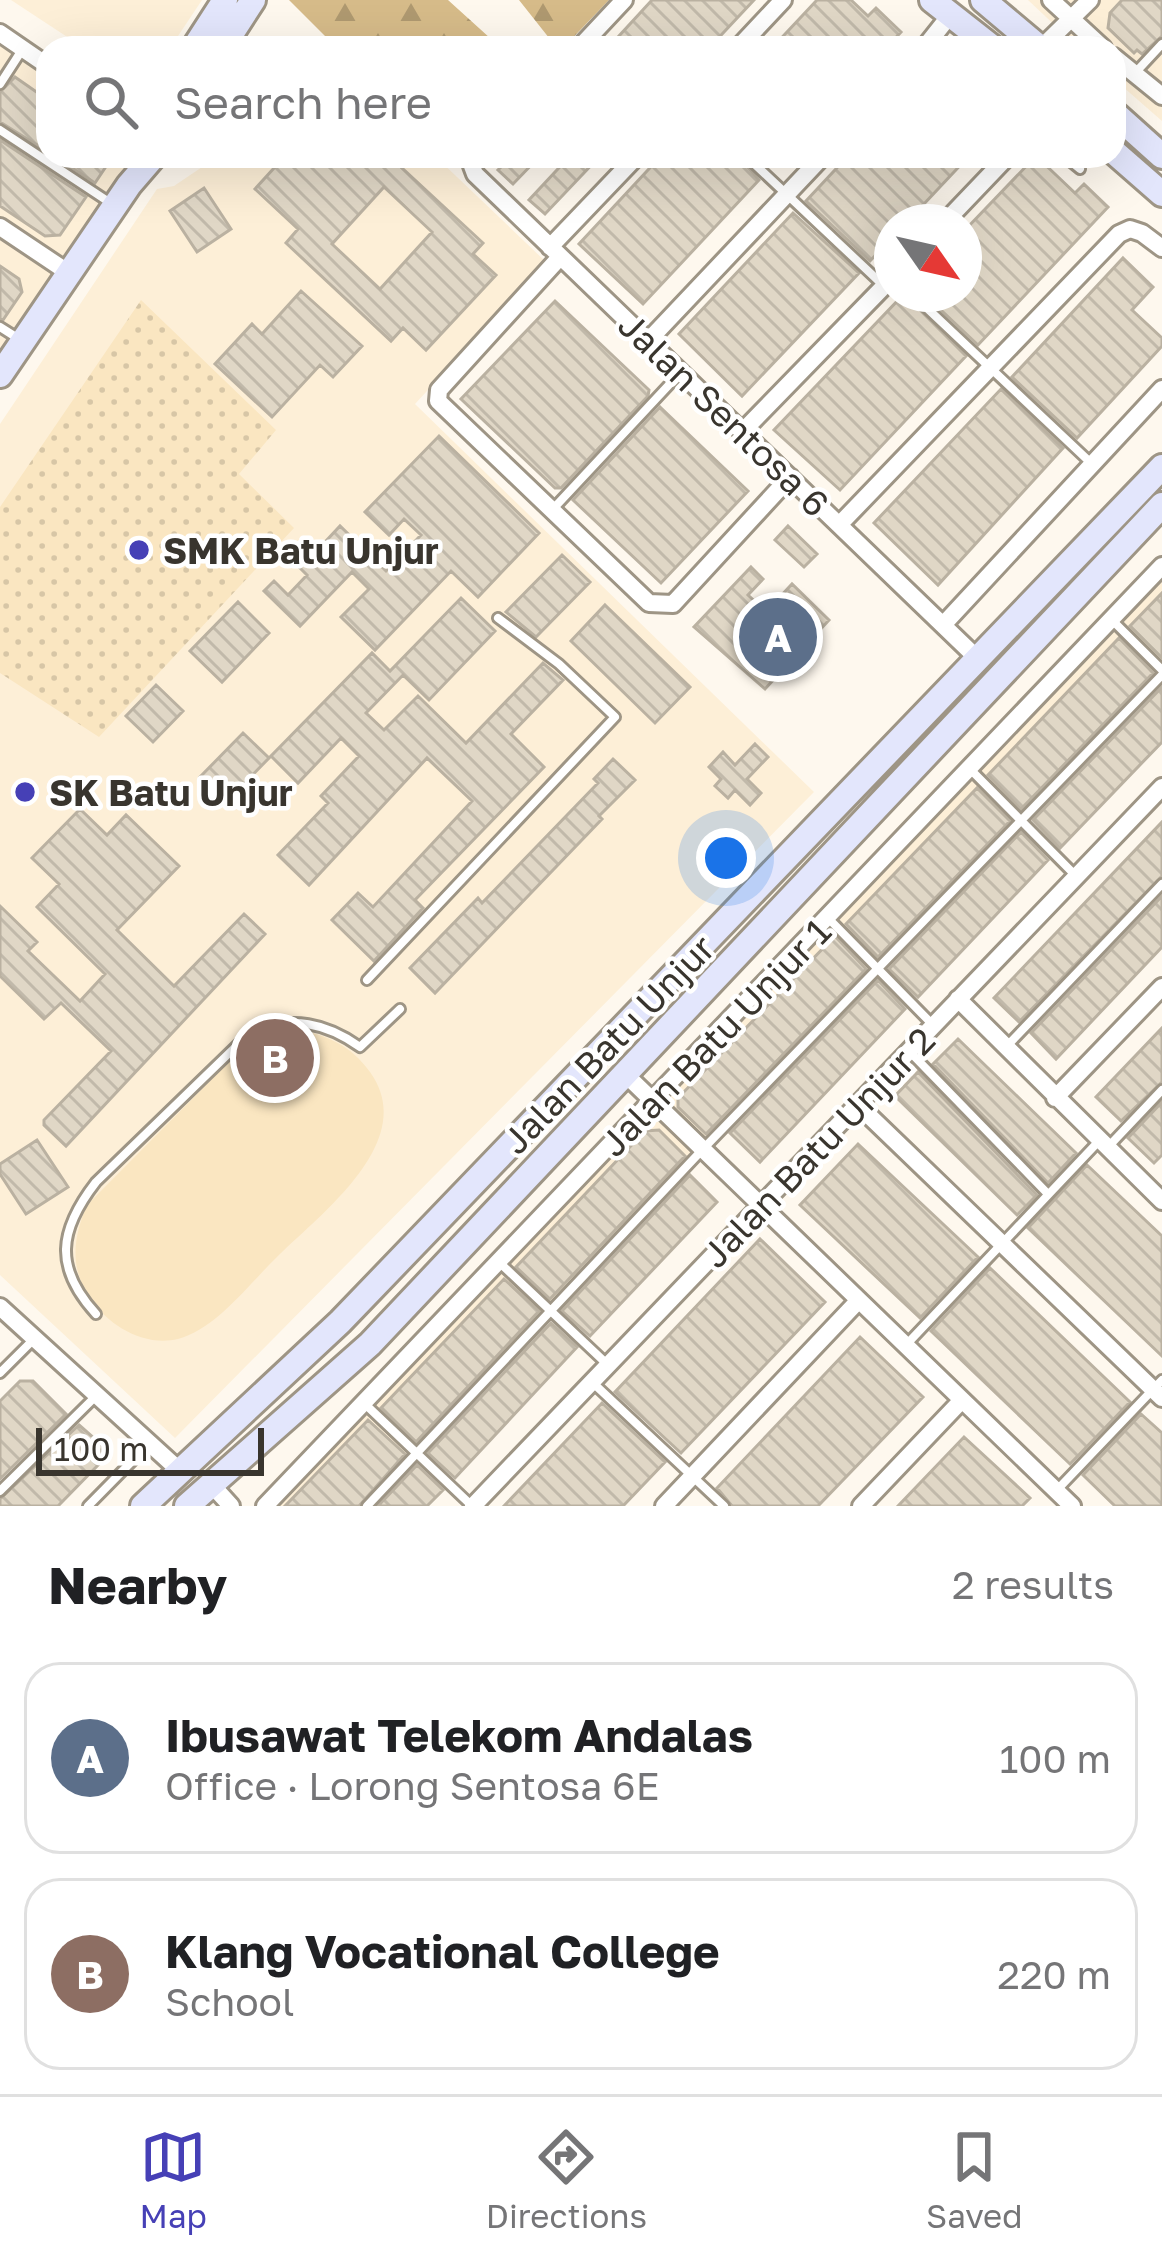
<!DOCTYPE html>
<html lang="en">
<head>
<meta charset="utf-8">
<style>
	:root { --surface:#fff; --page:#f6f6f6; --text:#202124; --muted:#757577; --line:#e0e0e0; --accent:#4640b6 }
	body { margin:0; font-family:"Golos Text",sans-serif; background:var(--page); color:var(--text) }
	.compass { position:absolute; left:874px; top:204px; width:108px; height:108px; border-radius:50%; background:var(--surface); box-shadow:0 12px 48px #0002; rotate:124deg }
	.scale { position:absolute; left:36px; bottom:30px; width:228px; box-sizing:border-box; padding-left:12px; border:6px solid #39352e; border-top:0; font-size:33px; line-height:42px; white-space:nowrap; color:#39352e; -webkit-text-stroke:9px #fff; paint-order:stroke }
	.you { position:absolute; left:726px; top:858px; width:42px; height:42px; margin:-30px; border:9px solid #fff; border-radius:50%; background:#1a73e8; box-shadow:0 0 0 18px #1a73e833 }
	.badge { display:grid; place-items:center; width:78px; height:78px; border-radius:50%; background:var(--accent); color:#fff; font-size:39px; font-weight:700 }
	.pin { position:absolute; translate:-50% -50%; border:6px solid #fff; box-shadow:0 3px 12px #0006 }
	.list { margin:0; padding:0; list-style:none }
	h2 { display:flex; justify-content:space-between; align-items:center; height:156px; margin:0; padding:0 48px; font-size:51px }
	h2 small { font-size:39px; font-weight:400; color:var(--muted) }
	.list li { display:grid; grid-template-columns:78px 1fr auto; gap:36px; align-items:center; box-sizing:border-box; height:192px; margin:0 24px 24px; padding:0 24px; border:3px solid var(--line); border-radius:36px }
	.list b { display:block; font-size:45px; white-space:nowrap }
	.list p { margin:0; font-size:39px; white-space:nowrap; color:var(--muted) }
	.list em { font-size:39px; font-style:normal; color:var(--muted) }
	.icon { flex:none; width:66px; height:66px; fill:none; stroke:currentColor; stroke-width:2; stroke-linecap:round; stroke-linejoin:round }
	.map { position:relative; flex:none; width:1162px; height:1506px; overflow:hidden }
	.search { position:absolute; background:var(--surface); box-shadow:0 12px 48px #0002; left:36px; right:36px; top:36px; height:132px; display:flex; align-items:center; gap:30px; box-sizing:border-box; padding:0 42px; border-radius:36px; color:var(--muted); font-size:45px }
	.sheet { height:588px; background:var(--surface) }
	nav { display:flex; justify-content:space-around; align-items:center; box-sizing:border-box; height:168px; border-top:3px solid var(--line); background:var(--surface); font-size:33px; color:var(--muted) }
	nav a { display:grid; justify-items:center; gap:6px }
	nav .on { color:var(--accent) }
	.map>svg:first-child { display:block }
	.built { fill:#fdefd7 }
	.grass { fill:url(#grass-dots) }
	.forest { fill:url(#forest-firs) }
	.pitch { fill:#fae6c1 }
	.building { fill:url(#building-back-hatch); stroke:#bab1a1; stroke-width:3; fill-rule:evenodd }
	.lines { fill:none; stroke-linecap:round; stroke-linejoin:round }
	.service-casing { stroke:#9e9585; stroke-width:14 }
	.minor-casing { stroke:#9e9585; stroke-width:22 }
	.secondary-casing { stroke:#9e9585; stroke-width:30 }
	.service { stroke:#fff; stroke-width:8 }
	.minor { stroke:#fff; stroke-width:16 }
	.secondary { stroke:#e3e6fc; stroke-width:24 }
	.poi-dot { fill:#4640b6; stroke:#fff; stroke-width:4.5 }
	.labels { text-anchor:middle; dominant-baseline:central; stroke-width:9; stroke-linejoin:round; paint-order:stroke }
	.street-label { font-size:36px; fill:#39352e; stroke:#fff }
	.poi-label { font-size:36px; font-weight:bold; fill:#39352e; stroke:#fff; text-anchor:start }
</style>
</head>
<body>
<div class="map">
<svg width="1162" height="1506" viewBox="0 0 1162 1506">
	<defs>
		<pattern id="grass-dots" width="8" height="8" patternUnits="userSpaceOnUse" patternTransform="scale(3)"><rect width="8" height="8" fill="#fae6c1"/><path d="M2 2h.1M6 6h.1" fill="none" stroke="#d7c6a6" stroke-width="1.8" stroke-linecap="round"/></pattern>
		<pattern id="forest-firs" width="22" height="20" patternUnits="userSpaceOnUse" patternTransform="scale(3)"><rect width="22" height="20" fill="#d6bb89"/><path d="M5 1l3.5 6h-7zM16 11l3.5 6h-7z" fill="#af9970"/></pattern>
		<pattern id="building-back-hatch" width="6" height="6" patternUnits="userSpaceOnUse" patternTransform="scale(3)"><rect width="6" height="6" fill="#e0d7c6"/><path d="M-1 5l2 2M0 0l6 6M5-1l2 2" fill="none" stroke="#c1b9aa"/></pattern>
	</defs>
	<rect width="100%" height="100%" fill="#fef8ee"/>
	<!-- built -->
	<path class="built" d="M11,0h191l-32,48h-86z
		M1028,0h134v121l-48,-42v-31h-35z
		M0,32l48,35v89h81l-4,17 -125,186z
		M227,156h208l111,106 -131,142 399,388 -639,646 -175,-163v-851l157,-235 17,-3 34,-23 11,5z
		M1162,574v97l-468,484 -332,351h-89z"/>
	<!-- grass -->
	<path class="grass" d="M141,300l135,130 -37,44 55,54 -195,209 -99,-64v-166z"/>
	<!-- forest -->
	<path class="forest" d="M289,0h159l53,48h-164z
		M519,0h90l-46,48h-6z"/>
	<!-- pitch -->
	<path class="pitch" d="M294,1028c33,8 56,16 76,44 50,69 -50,142 -94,186 -28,27 -59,70 -98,81 -34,8 -68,-13 -87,-39 -22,-32 -18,-62 -4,-95l149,-150 27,-19z"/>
	<!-- building -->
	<path class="building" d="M652,0h102l-45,48h-77l-13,-12z
		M817,0h34l17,16 8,-8 25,24 -15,16h-114z
		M1122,0h40v36l-20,18 -5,-4 -3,3 -26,-25 2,-15z
		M15,77l33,23v52l-48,-30v-30z
		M0,140l86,57 -26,38 -15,1 -45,-30z
		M54,156h59l-18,27z
		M285,156h104l94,87 -10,11 23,21 -70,75 -23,-22 -12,13 -105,-98 12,-14 -43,-40zM384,187l48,45 -52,57 -48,-45z
		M512,156h28l-27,28 -15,-14z
		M570,156h30l-55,58 -16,-14z
		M661,156h77l21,24 -116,124 -64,-60z
		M848,156h121l-62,66h-15v16l-22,23 -64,-60z
		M1036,156l39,37 9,-9 24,23 -130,138 -54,-51h40v-63z
		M204,188l27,41 -34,23 -27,-41z
		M793,213l66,60 -117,123 -63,-62z
		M1123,258l30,29 -21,23 30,28v8l-85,92 -65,-61z
		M0,266l19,13 3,13 -19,28 -3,-1z
		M301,291l61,55 -29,31 -13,-12 -48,52 -57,-53 37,-40 10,10z
		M904,294l62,62 -126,134 -66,-60z
		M555,301l94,89 -1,6 -87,92h-6l-94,-89z
		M1001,389l62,59 -125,137 -64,-62z
		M660,407l88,84 -87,92 -88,-83z
		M439,436l100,97 -61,64 -27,-26 -76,79 -34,-33 28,-28 -17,-17 -52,54 -36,-35 10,-10 14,14 19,-20 -14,-14 11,-11 7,7 29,-31 46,45 35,-36 -17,-16 -15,16 -24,-23z
		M788,526l29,28 -13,13 -29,-27z
		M562,555l28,27 -54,55 -30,-25z
		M751,567l12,12 -15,16 18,17 26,-28 37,36 -64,69 -71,-62z
		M1162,593v65l-32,-32z
		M461,598l34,33 -66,69 -26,-25 -37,38 18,17 34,-34 48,47 77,-80 20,17 -52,54 33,33 -129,133 8,8 -49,53 -42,-41 26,-27 15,14 99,-106 -45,-43 -118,127 -31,-30 50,-52 -7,-7 38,-40 -18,-18 -43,45 -27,-27 101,-103 18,18z
		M238,602l31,31 -47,49 -32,-31z
		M605,605l85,82 -35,36 -84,-82z
		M1119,638l34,35 -132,136 -33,-34z
		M156,685l27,26 -30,31 -27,-26z
		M1162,687v55l-102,106 -27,-28z
		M243,733l26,25 -43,44 -26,-25z
		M755,744l13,13 -21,22 14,14 -11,12 -15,-15 -7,8 -13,-12 6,-7 -12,-12 14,-15 12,13z
		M613,759l22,21 -36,36 3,3 -167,174 -25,-25 68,-70 4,5 116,-120 -4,-4z
		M977,788l33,33 -132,136 -32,-33z
		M80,809l27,26 19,-20 53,51 -62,64 57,56 70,-72 21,20 -199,212 -22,-21v-5l67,-69 -50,-48 -17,16 -44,-43v-70l37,36 -9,9 52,50 25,-27 -68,-67 22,-23 -27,-26z
		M1162,822v54l-143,146 -25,-24z
		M1021,832l27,28 -130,137 -29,-28z
		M1162,896v51l-106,112 -25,-26z
		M835,936l31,33 -160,165 -28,-27v-9z
		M878,980l27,29 -145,153 -30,-29z
		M1162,1028v54l-41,39 -25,-24z
		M958,1039l118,114 -28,30 -115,-119z
		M918,1072l119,123 -20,20 -122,-119z
		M1162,1102v53l-8,8 -26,-25z
		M659,1130l26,26 -135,143 -34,-32 129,-136z
		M37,1140l31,47 -42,27 -26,-40v-10z
		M858,1144l120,113 -58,61 -120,-113z
		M1087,1165l75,71v120l-134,-128z
		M690,1175l27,27 -127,134 -28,-25z
		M760,1239l65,63 -144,151 -66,-61z
		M990,1268l140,134 -60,62 -139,-133z
		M504,1279l35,32 -123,131 -35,-34z
		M551,1323l26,24 -122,131 -27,-25z
		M860,1337l63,60 -105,109h-86l-15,-18z
		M20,1381h13l33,33 -66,65v-78z
		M602,1403l63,59 -42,44h-119z
		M1141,1414l21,19v73h-47l-32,-31z
		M368,1420l37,34 -46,52h-74z
		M79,1425l24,21 -2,16 -43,44h-58v-7z
		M964,1437l66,61 -8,8h-124z
		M417,1465l26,25 -16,16h-49z"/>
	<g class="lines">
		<!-- service casing -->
		<g class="service-casing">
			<path id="service" d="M1135,73l27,-29
				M0,84l22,-34
				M0,130l109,72
				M746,156l137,129
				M1064,156l16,13
				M912,294l179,169
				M0,327l19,12
				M553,509l127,-136
				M1112,620l50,50
				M970,769l105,106
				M828,918l105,107
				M367,980l248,-263 -56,-53 -61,-46
				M1006,1047l156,-163
				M911,1053l137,141
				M1109,1146l53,-56
				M501,1264l107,101
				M96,1314c-42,-46 -38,-83 0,-132l157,-152c40,-13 72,-8 107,17l40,-38
				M906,1345l192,-203
				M0,1373l33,-33
				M592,1382l132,124
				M365,1404l106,101
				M0,1491l97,-96
				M1056,1491l106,-111
				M88,1506l62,-63
				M367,1506l336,-357 459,-474"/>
		</g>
		<!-- minor casing -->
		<g class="minor-casing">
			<path id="minor" d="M1051,0l52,48
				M0,33l48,33
				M579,48l45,-48
				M738,48l45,-48
				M924,48l27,-34
				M1041,48l49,-48
				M1114,57l48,39
				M480,156l-8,10 3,8 503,485
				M945,222l63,-66
				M0,227l69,46
				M550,247l87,-91
				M560,257l-121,133 -1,11 211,202 24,1 117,-127
				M648,341l175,-185
				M742,432l150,-154
				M839,525l280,-291 11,-5 12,4 20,15
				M943,625l219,-236
				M958,999l204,202
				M623,1072l449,434
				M1055,1098l107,-111
				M858,1105l304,293
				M0,1307l180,164
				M211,1484l20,22
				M265,1506l897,-940
				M473,1506l689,-719
				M664,1506l195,-206
				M861,1506l101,-106"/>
		</g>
		<!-- secondary casing -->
		<g class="secondary-casing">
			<path id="secondary" d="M932,0l61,48
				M983,0l57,48
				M194,48l31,-48
				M222,48l31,-48
				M1114,113l48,43
				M1114,152l48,42
				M0,375l129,-190 25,-29
				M143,1506l197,-184 822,-855
				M187,1506l183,-162 792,-839"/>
		</g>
		<!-- service -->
		<use href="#service" class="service"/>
		<!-- minor -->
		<use href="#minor" class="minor"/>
		<!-- secondary -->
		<use href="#secondary" class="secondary"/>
	</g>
	<!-- markers -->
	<g class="poi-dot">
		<circle cx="139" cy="550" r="12"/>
		<circle cx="25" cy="792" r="12"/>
	</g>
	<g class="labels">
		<!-- street labels -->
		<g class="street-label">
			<text transform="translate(724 414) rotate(44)">Jalan Sentosa 6</text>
			<text transform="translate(715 1037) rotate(-46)">Jalan Batu Unjur 1</text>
			<text transform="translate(608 1044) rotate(-46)">Jalan Batu Unjur</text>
			<text transform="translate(818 1147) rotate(-46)">Jalan Batu Unjur 2</text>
		</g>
		<!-- poi labels -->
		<g class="poi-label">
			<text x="163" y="550">SMK Batu Unjur</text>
			<text x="49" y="792">SK Batu Unjur</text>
		</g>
	</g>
</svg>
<svg class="compass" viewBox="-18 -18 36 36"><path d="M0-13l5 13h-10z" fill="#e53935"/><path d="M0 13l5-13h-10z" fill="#757577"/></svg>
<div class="scale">100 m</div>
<div class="you"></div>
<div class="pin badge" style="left:778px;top:637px;background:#5c6f8a">A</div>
<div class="pin badge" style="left:275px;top:1058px;background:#8d6e63">B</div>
<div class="search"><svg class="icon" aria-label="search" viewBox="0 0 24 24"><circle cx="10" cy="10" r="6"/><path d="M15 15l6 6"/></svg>Search here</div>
</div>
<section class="sheet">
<h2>Nearby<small>2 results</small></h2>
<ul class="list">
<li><span class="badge" style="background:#5c6f8a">A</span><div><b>Ibusawat Telekom Andalas</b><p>Office · Lorong Sentosa 6E</p></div><em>100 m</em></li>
<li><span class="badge" style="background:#8d6e63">B</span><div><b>Klang Vocational College</b><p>School</p></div><em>220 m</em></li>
</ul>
</section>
<nav>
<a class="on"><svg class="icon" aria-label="map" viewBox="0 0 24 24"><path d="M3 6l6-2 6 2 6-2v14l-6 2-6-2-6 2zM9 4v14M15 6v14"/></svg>Map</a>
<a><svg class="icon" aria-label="directions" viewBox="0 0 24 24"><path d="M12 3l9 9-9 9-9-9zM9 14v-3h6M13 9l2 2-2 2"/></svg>Directions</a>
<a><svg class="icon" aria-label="saved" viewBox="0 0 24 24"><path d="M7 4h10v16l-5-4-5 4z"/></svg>Saved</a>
</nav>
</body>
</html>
